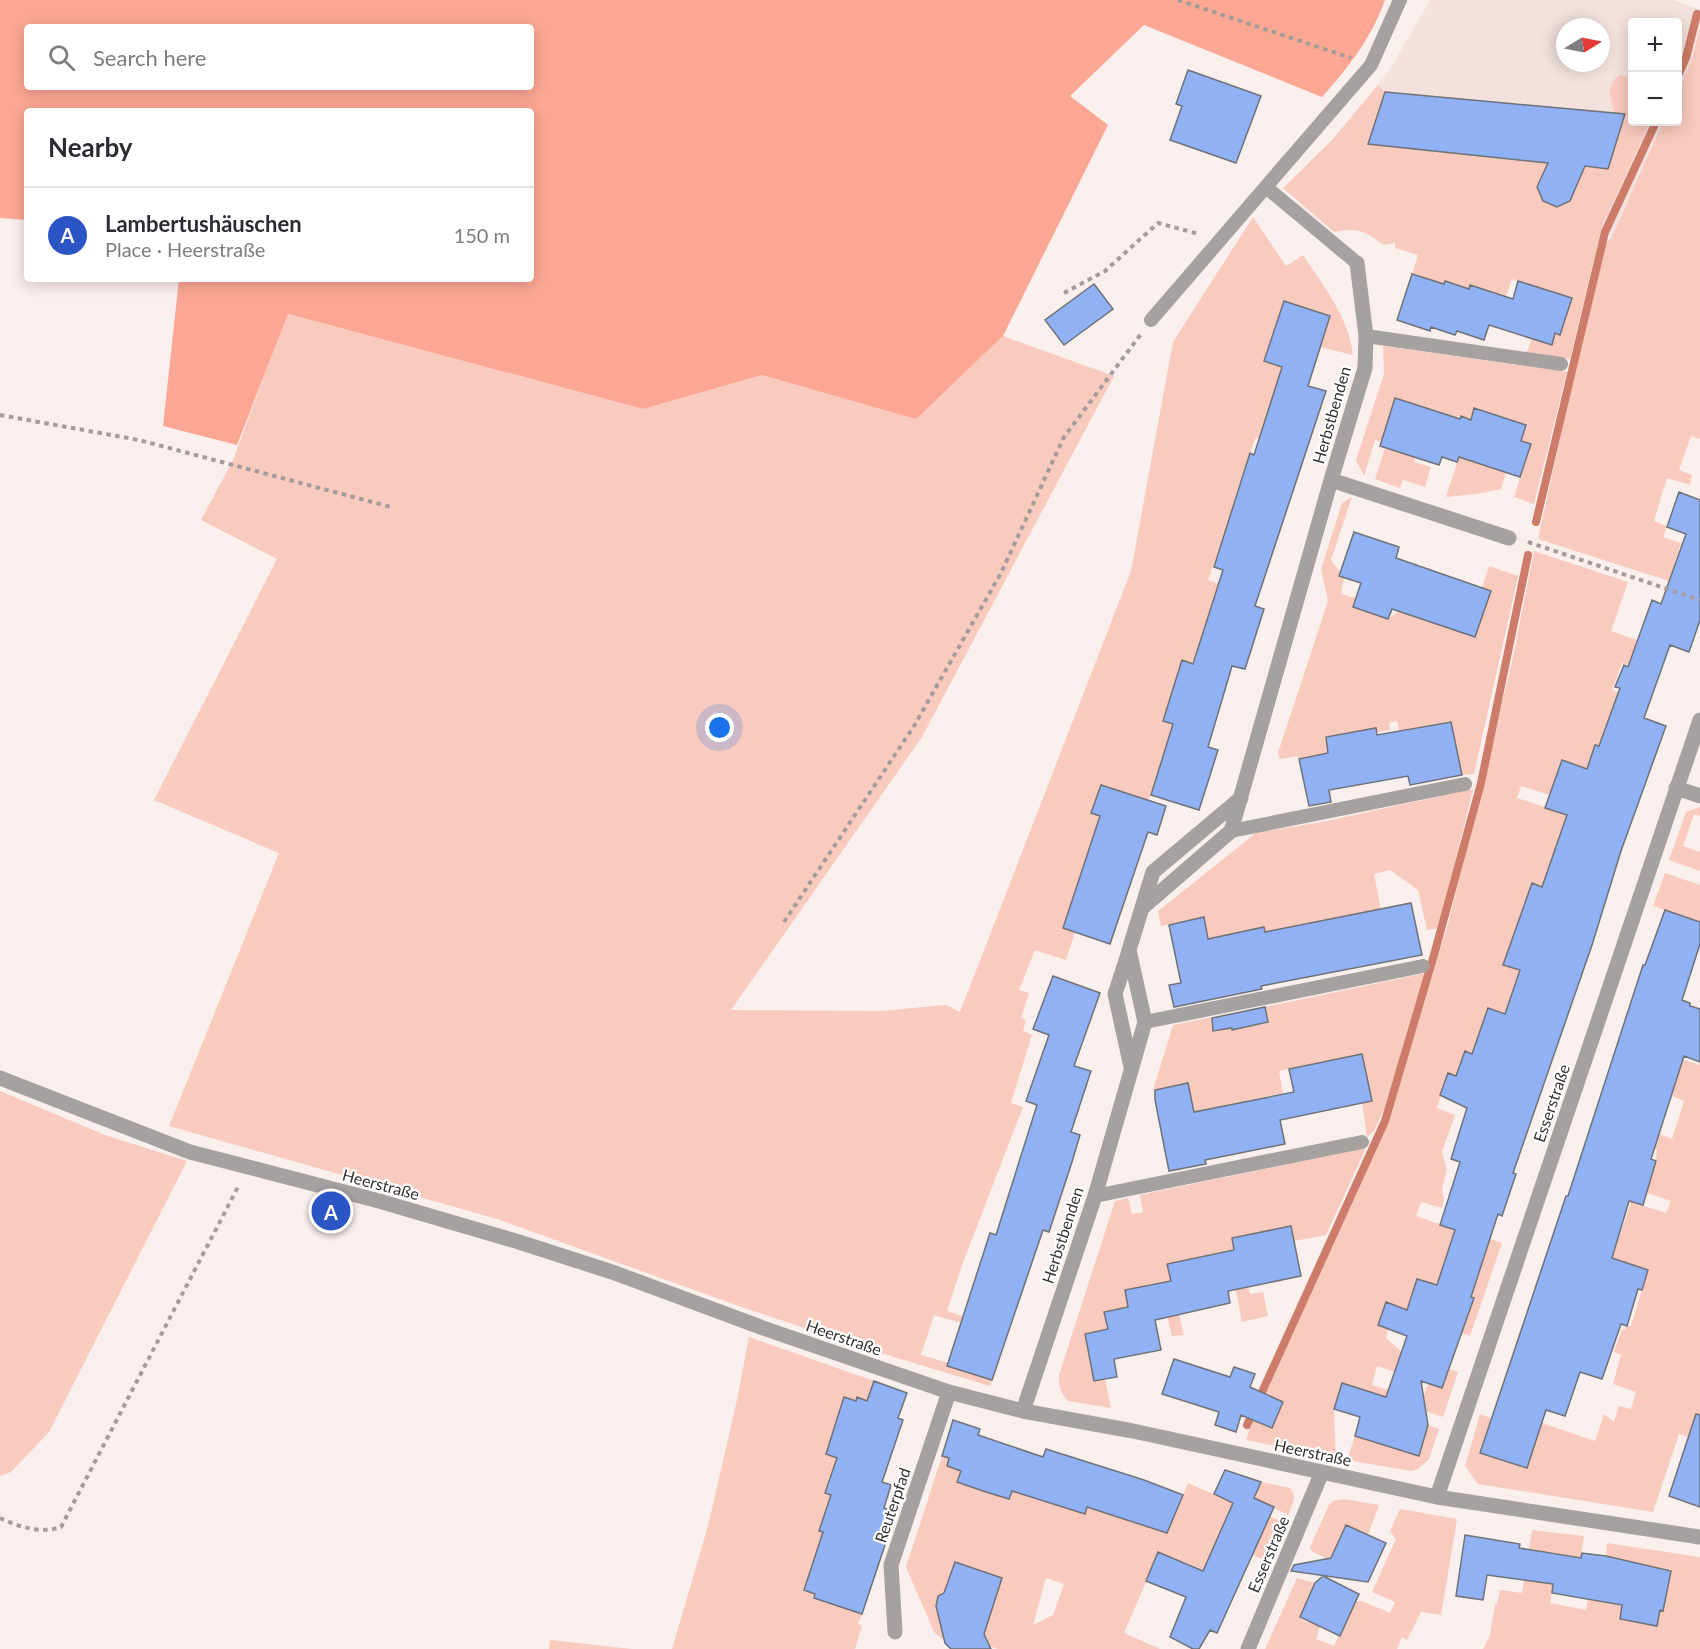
<!DOCTYPE html>
<html lang="en">
<head>
<meta charset="utf-8">
<style>
	:root { --surface:#fff; --page:#f2f2f3; --text:#2b2b33; --muted:#7c7c81; --line:#e1e1e2; --accent:#2b55c4 }
	body { margin:0; font-family:Lato,sans-serif; background:var(--page); color:var(--text) }
	.controls { position:absolute; right:18px; top:18px; display:grid; overflow:hidden; border-radius:6px; box-shadow:0 3px 15px #0003 }
	.controls button { width:54px; height:54px; display:grid; place-items:center; padding:0; border:0; border-bottom:2px solid var(--line); background:var(--surface); color:var(--text); font:30px sans-serif }
	.compass { position:absolute; left:1556px; top:18px; width:54px; height:54px; border-radius:50%; background:var(--surface); box-shadow:0 3px 15px #0003; rotate:80deg }
	.you { position:absolute; left:720px; top:728px; width:21px; height:21px; margin:-15px; border:4px solid #fff; border-radius:50%; background:#1a73e8; box-shadow:0 0 0 9px #1a73e833 }
	.badge { display:grid; place-items:center; width:39px; height:39px; border-radius:50%; background:var(--accent); color:#fff; font-size:20px; font-weight:700 }
	.pin { position:absolute; translate:-50% -50%; border:3px solid #fff; box-shadow:0 2px 6px #0006 }
	.list { margin:0; padding:0; list-style:none }
	h2 { display:flex; justify-content:space-between; align-items:center; height:78px; margin:0; padding:0 24px; font-size:26px }
	h2 small { font-size:20px; font-weight:400; color:var(--muted) }
	.list li { display:grid; grid-template-columns:39px 1fr auto; gap:18px; align-items:center; box-sizing:border-box; height:96px; padding:0 24px; border-top:2px solid var(--line) }
	.list b { display:block; font-size:22px; white-space:nowrap }
	.list p { margin:0; font-size:20px; white-space:nowrap; color:var(--muted) }
	.list em { font-size:20px; font-style:normal; color:var(--muted) }
	.icon { flex:none; width:33px; height:33px; fill:none; stroke:currentColor; stroke-width:2; stroke-linecap:round; stroke-linejoin:round }
	.map { position:relative; flex:none; width:1700px; height:1649px; overflow:hidden }
	.search { position:absolute; background:var(--surface); box-shadow:0 3px 15px #0003; left:24px; top:24px; width:510px; height:66px; display:flex; align-items:center; gap:15px; box-sizing:border-box; padding:0 21px; border-radius:6px; color:var(--muted); font-size:22px }
	.panel { position:absolute; background:var(--surface); box-shadow:0 3px 15px #0003; left:24px; top:108px; width:510px; height:174px; border-radius:6px }
	.map>svg:first-child { display:block }
	.built { fill:#f3e1dd; fill-rule:evenodd }
	.green { fill:#f9cabe; fill-rule:evenodd }
	.forest { fill:#fca793; fill-rule:evenodd }
	.lines { fill:none; stroke-linecap:round; stroke-linejoin:round }
	.stream { stroke:#cd7c69; stroke-width:8 }
	.building { fill:#91b1f5; stroke:#6e7177; stroke-width:1.5 }
	.path { stroke:#a39c9b; stroke-width:4; stroke-dasharray:4.5 4.5; stroke-linecap:butt }
	.service { stroke:#a5a1a0; stroke-width:14 }
	.minor { stroke:#a5a1a0; stroke-width:15 }
	.labels { text-anchor:middle; dominant-baseline:central; stroke-width:4.5; stroke-linejoin:round; paint-order:stroke }
	.street-label { font-size:16px; fill:#343130; stroke:#fff }
</style>
</head>
<body>
<div class="map">
<svg width="1700" height="1649" viewBox="0 0 1700 1649">
	<rect width="100%" height="100%" fill="#f9efed"/>
	<!-- built -->
	<path class="built" d="M1430,0h243l27,9v20l-9,33 -13,29v-69h-46v100h31l-51,115 -279,-98 56,-68zM1565,27h36v36h-36z"/>
	<!-- green -->
	<path class="green" d="M1700,29v410l-9,-3 -12,34 13,5 -2,10 -23,-7 -13,43 13,5 -4,11 18,6 -12,38 -131,-42 43,-196 25,-100 6,-6 51,-115h15v-31l13,-29z
		M1620,75l12,3v44h18l-48,104 -32,133 -43,-7 5,-14 20,7 3,-12 5,2 12,-37 -60,-19 -6,17 -36,-11 -1,4 -24,-8 -1,3 -32,-10 6,-19 -23,-7v-5l-11,2c-20,-14 -26,-18 -50,-13l-51,-44 50,-49 45,-54 7,7 -17,52 240,25 17,-54 -11,-2c-3,-17 -10,-27 6,-38z
		M1253,217l33,49 17,-11c20,31 46,62 50,100l-33,-8 10,-31 -46,-15 -20,60 17,6 -2,10 -19,60 -5,2 -21,61v8l-26,72 11,4 -22,70 -5,9 -10,-2 -19,59 11,4 -23,71 -3,5 -47,-15 -10,27 9,4 -37,112 12,4 -9,28 -31,-10 -16,40 10,3 -8,25 5,2 -3,11 9,4 -21,68 12,4 -61,158 -15,46 16,5 -2,7 -27,-8 -13,40 27,8 -1,3 45,14 -2,6 -126,-38 -131,-44 -236,-85 -328,-93 110,-273 -125,-53 123,-241 -76,-39 32,-60 54,-146 356,95 119,-34 154,43 87,-82 111,40 -192,361 -191,273 150,1 65,-6 14,7 171,-441 42,-229z
		M1383,346l184,26 -33,132 -20,-7 17,-52 -10,-4 5,-16 -51,-17 -4,12 -10,-4 -6,1 -60,-19 -13,44 -7,-2 -11,36 -8,-16 28,-86z
		M1385,448l30,9 -1,5 17,5 -6,20 -22,-7 -3,8 -25,-9z
		M1459,457l47,15 -5,17 -25,5 -30,3z
		M1352,497l-21,63 9,12 -1,4 5,2 -3,16 15,4 -3,9 35,12 11,-8 76,26 16,-46 -9,-3 7,-22 29,10 -44,198 -12,1 -11,-53 -52,9 -2,-10 -8,2 1,7 -13,2 -1,-4 -50,9 2,16 -29,6 -1,-3 -18,3 -2,-6 50,-152 -7,-32 21,-66z
		M1534,551l94,31 -17,49 26,9 -8,25 -7,-2 -10,27 11,4 -24,52 -4,-1 -4,11 18,20 -47,-16 -12,35 -29,-9 -4,12 84,28 -26,71 -43,-14 -28,81 16,6 -14,44 -17,-6 -7,49 -17,-6 -9,25 -8,-3 -11,35 18,7 -13,37 5,18 -5,19 2,9 -2,10 -21,-6 -5,14 29,10 9,6 -11,34 34,11 13,-38 12,4 -32,93 -8,-3 11,-35 -55,-19 -11,31 -21,-7 -8,22 10,4 -2,9 16,14 -7,20 -18,-6 -5,19 50,15 6,-16 14,4 7,-19 9,3 -15,45 -101,-34 -8,26 2,49 -90,-18 7,-20 19,8 11,-26 -18,-9 68,-154 55,-117 61,-202 63,-258z
		M1473,789l-34,139 -12,2 -9,-40 -28,-20 -16,4 7,36 -111,47 -6,-29 -56,11 -4,-22 -43,9 -3,-15 98,-78 71,-12z
		M1700,807v9l-6,-2 -11,32 17,6v19l-31,-11 17,-48z
		M1665,873l35,12v37l-47,-16z
		M1426,973l-42,136 -10,22 -7,6 -5,-34 10,-2 -10,-47 -83,17 4,22 -88,19 -7,-29 -35,7 20,-65 55,-11 5,16 35,-8 -3,-15z
		M1672,1056l28,9v376l-21,-7 -26,78 -175,-28 -13,-18 15,-52 11,4 4,-11 100,34 9,-27 10,8 5,-16 12,3 5,-17 -23,-8 8,-29 -7,-3 8,-23 3,1 2,-4h4l17,-56 -36,-11 19,-57 35,11 5,-12 -24,-8 9,-32 1,-12 -5,-2 7,-13 13,5 12,-38 -12,-5 1,-6 -11,-4z
		M0,1091l105,44 82,26 -138,271 -38,40 -11,4z
		M1366,1148l-40,87 -32,6 -3,-15 -59,12 9,49 7,-1 2,8 13,-2 5,24 -26,6 -14,-71 -61,14 17,70 -12,1 -13,-53 -34,7 3,17 -23,5 3,17 -23,5 9,47 11,-2 6,29 -43,-7c-7,-8 -10,-15 -9,-26l56,-174 13,-3 4,16 11,-2 -3,-17z
		M749,1337l125,44 -7,20 -10,-4 -1,4 -12,-4 -18,57 22,8 -23,31 10,3 -10,29 -4,-2 -2,8 22,7 -18,33 -12,-3 -7,22 11,4 -1,4 48,16 -4,9 4,3 -7,23h-183l36,-123 29,-126z
		M1428,1425l11,4 -10,30 -11,10 -7,2 -64,-11 8,-24 63,20z
		M942,1456l7,2 -2,8 14,5 -3,11 51,17 6,-17 16,15 54,17 4,-11 79,27 20,-47 45,20 -17,38 -7,31 -50,-20 -35,81 36,16h-162l-9,-3 -32,-21 -15,14 -8,-7 -28,-65zM1046,1578l18,6 -11,31 -20,10z
		M1261,1482l29,6c8,9 2,17 -2,27l-33,-17z
		M1344,1499l35,6 -11,30 -22,-10 -14,33 -4,1 -15,-7 -3,-5 19,-42 4,-4z
		M1400,1509l57,10 -16,96 -20,-3 -14,28 -5,-3 -5,12h-132l32,-71 18,5 -14,37 19,6 -4,13 18,7 22,-45h6l28,12 5,-11 -23,-10 24,-53 -6,-8z
		M1269,1516l16,7 -17,39 -15,-7z
		M1532,1530l52,6 -3,22 -28,-5 -2,19 4,1 -5,30 36,7 6,-34 14,-20 1,-13 93,14v92h-217l7,-14 5,-31h2l3,-14 22,3z
		M550,1640l82,9h-83z"/>
	<!-- forest -->
	<path class="forest" d="M0,0h1385c-13,37 -37,68 -63,97l-178,-72 -74,71 38,29 -105,211 -87,83 -154,-44 -119,34 -355,-95 -51,131 -74,-19 16,-147h352v-168h-504v109l-27,-2zM27,27h504v60h-504z"/>
	<g class="lines">
		<!-- stream -->
		<path class="stream" d="M1678,76l8,-18 11,-44
			M1536,522l69,-290 51,-110
			M1247,1425l138,-304 49,-166 47,-172 47,-228"/>
	</g>
	<!-- building -->
	<path class="building" d="M1188,70l73,26 -25,67 -66,-23 12,-34 -6,-2z
		M1385,92l240,22 -17,55 -23,-3 -15,35 -13,6 -14,-6 -6,-14 11,-24 -180,-19z
		M1412,274l32,10 1,-3 24,8 1,-4 43,14 5,-18 54,17 -12,37 -5,-2 -3,12 -63,-20 -5,15 -27,-9 -2,4 -24,-8 -1,4 -33,-11z
		M1094,284l19,25 -49,36 -19,-25z
		M1284,301l46,15 -22,70 18,5 -71,215 9,3 -19,60 -13,-3 -24,81 10,3 -19,60 -48,-15 22,-71 -10,-3 19,-61 11,4 30,-94 -9,-3 36,-114 4,2 28,-88 -18,-6z
		M1395,398l65,21 1,-3 10,4 3,-12 52,17 -5,16 10,3 -11,33 -61,-20 -2,5 -15,-5 -3,8 -59,-19z
		M1679,492l21,8v120l-11,32 -19,-7 -26,73 22,8 -45,125 -29,94 -79,228 3,1 -14,42 -4,-2 -27,83 3,1 -32,90 -21,-7 7,44 -9,31 -64,-20 5,-19 -26,-8 8,-26 44,14 21,-61 -29,-11 8,-23 21,8 10,-31 20,6 18,-55 -15,-5 20,-63 -9,-3 16,-51 -27,-13 8,-22 8,3 9,-25 7,3 16,-46 17,6 15,-44 -17,-5 29,-82 10,4 25,-72 -22,-7 17,-48 25,9 8,-24 4,1 21,-58 -5,-1 9,-22 4,2 24,-67 9,4 25,-70 -19,-7z
		M1354,532l45,15 -3,11 95,33 -16,46 -83,-28 -4,10 -35,-12 8,-24 -22,-7z
		M1451,722l11,53 -52,10 -2,-9 -79,14 2,12 -22,4 -10,-47 29,-6 -2,-16 50,-9 1,7z
		M1101,785l65,21 -9,29 -9,-3 -38,112 -47,-16 37,-112 -9,-3z
		M1411,903l11,52 -161,31 1,3 -88,18 -5,-22 12,-2 -12,-58 35,-8 4,22 56,-12 1,5z
		M1665,910l35,12v22l-18,56 8,3v3l10,3v53l-16,-6 -33,103 5,2 -13,44 -14,-4 -17,57 36,12 -6,20 -4,-1 -11,37 -6,-2 -19,55 -22,-7 -15,44 -19,-6 -19,58 -47,-15 86,-257h2l75,-231h2z
		M1053,976l47,17 -26,73 17,5 -20,61 9,3 -8,27 -23,70 -6,-2 -51,150 -45,-14 43,-133 6,2 41,-130 -11,-4 23,-66 -16,-6z
		M1265,1007l3,15 -36,8v-2l-19,3 -1,-13z
		M1362,1054l10,47 -92,19 5,24 -80,16 1,4 -37,7 -14,-71v-10l33,-7 6,29 100,-20 -5,-23z
		M1291,1226l10,50 -73,15 2,12 -75,17 6,30 -47,9 3,18 -23,4 -9,-47 23,-5 -4,-17 24,-5 -3,-17 46,-9 -4,-17 67,-14 -2,-12z
		M1174,1359l56,18 4,-10 21,7 -5,13 33,15 -11,26 -31,-13 -5,17 -21,-7 4,-13 -57,-18z
		M874,1381l33,12 -9,25 5,2 -21,62 9,3 -7,23 12,4 -34,102 -48,-16 1,-4 -11,-4 19,-58 -4,-1 12,-36 -6,-2 12,-35 -11,-4 11,-35 7,-22 12,4 1,-4 10,4z
		M1696,1414l4,1v92l-31,-11z
		M953,1420l27,9 -2,6 65,22 3,-8 98,31 39,15 -16,38 -80,-26 -2,7 -73,-23 -3,8 -26,-8 -26,-9 4,-11 -14,-5 2,-8 -7,-2z
		M1225,1470l36,12 -7,16 20,9 -57,126 -7,-3 -11,19h-6l-23,-12 16,-40 -40,-16 12,-29 45,19 30,-68 -19,-9z
		M1346,1525l40,18 -18,39 -77,-11 3,-6 37,-7z
		M1465,1535l55,9 -1,4 62,10 1,-5 24,3 65,15 -8,40 -3,-1 -3,16 -37,-7 2,-14 -70,-12 1,-9 -66,-9 -4,25 -27,-4z
		M955,1562l47,16 -18,56 7,15h-40l-6,-6 -9,-37 2,-10 6,-3z
		M1323,1576l36,18 -19,42 -40,-19 15,-34z"/>
	<g class="lines">
		<!-- path -->
		<path class="path" d="M1178,0l173,58
			M1064,293l41,-22 53,-48 41,11
			M0,415l139,25 252,67
			M1528,542l172,58
			M784,922l130,-196 87,-153 63,-136 77,-103
			M0,1518c19,9 41,16 61,9l178,-342"/>
		<!-- service -->
		<path class="service" d="M1266,187l91,76
			M1151,320l220,-255 29,-65
			M1366,336l195,28
			M1231,831l234,-47
			M1145,1022l278,-56
			M1095,1196l267,-54"/>
		<!-- minor -->
		<path class="minor" d="M1331,480l178,58
			M1676,788l24,8
			M1142,908l89,-77 100,-351 34,-112 1,-32 -9,-73
			M1129,951l-14,43 16,73
			M0,1078l190,74 189,49 140,41 96,31 148,55 186,64 74,19 110,20 304,66 263,40
			M1023,1411l72,-215 50,-174 -16,-72 24,-78 88,-74
			M1437,1497l263,-777
			M895,1632l-4,-67 58,-173
			M1248,1649l74,-177"/>
	</g>
	<g class="labels">
		<!-- street labels -->
		<g class="street-label">
			<text transform="translate(1331 415) rotate(-74)">Herbstbenden</text>
			<text transform="translate(1551 1103) rotate(-71)">Esserstraße</text>
			<text transform="translate(381 1184) rotate(15)">Heerstraße</text>
			<text transform="translate(1062 1235) rotate(-72)">Herbstbenden</text>
			<text transform="translate(844 1337) rotate(19)">Heerstraße</text>
			<text transform="translate(1313 1452) rotate(12)">Heerstraße</text>
			<text transform="translate(892 1505) rotate(-71)">Reuterpfad</text>
			<text transform="translate(1268 1554) rotate(-67)">Esserstraße</text>
		</g>
	</g>
</svg>
<div class="controls">
<button>+</button>
<button>−</button>
</div>
<svg class="compass" viewBox="-18 -18 36 36"><path d="M0-13l5 13h-10z" fill="#e53935"/><path d="M0 13l5-13h-10z" fill="#7c7c81"/></svg>
<div class="you"></div>
<div class="pin badge" style="left:331px;top:1211px">A</div>
<div class="search"><svg class="icon" aria-label="search" viewBox="0 0 24 24"><circle cx="10" cy="10" r="6"/><path d="M15 15l6 6"/></svg>Search here</div>
<section class="panel">
<h2>Nearby<small></small></h2>
<ul class="list">
<li><span class="badge">A</span><div><b>Lambertushäuschen</b><p>Place · Heerstraße</p></div><em>150 m</em></li>
</ul>
</section>
</div>
</body>
</html>
